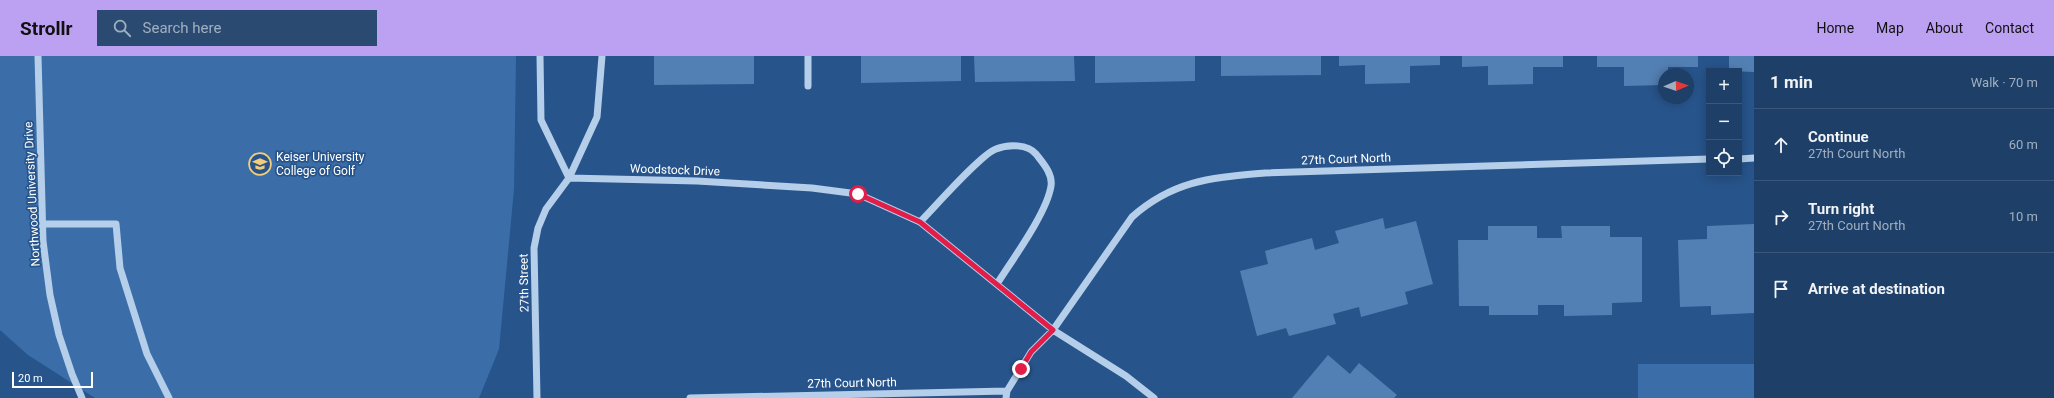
<!DOCTYPE html>
<html lang="en">
<head>
<meta charset="utf-8">
<style>
	:root { --surface:#1d3f68; --page:#2a4a71; --text:#f1f3f6; --muted:#a0afc0; --line:#3b587c; --accent:#bca0f2 }
	body { margin:0; font-family:Roboto,sans-serif; background:var(--page); color:var(--text) }
	.controls { position:absolute; right:12px; top:12px; display:grid; overflow:hidden; border-radius:0px; box-shadow:0 2px 10px #0003 }
	.controls button { width:36px; height:36px; display:grid; place-items:center; padding:0; border:0; border-bottom:1px solid var(--line); background:var(--surface); color:var(--text); font:20px sans-serif }
	.compass { position:absolute; left:1658px; top:12px; width:36px; height:36px; border-radius:50%; background:var(--surface); box-shadow:0 2px 10px #0003; rotate:88deg }
	.scale { position:absolute; left:12px; bottom:10px; width:81px; box-sizing:border-box; padding-left:4px; border:2px solid #fff; border-top:0; font-size:11px; line-height:14px; white-space:nowrap; color:#fff; -webkit-text-stroke:3px #27548b; paint-order:stroke }
	.stop { position:absolute; width:12px; height:12px; margin:-9px; border:3px solid #e11d48; border-radius:50%; background:#fff }
	.stop.end { background:#e11d48; border-color:#fff; box-shadow:0 1px 4px #0008 }
	.list { margin:0; padding:0; list-style:none }
	h2 { display:flex; justify-content:space-between; align-items:center; height:52px; margin:0; padding:0 16px; font-size:17px }
	h2 small { font-size:13px; font-weight:400; color:var(--muted) }
	.list li { display:grid; grid-template-columns:26px 1fr auto; gap:12px; align-items:center; box-sizing:border-box; height:72px; padding:0 16px; border-top:1px solid var(--line) }
	.list b { display:block; font-size:15px; white-space:nowrap }
	.list p { margin:0; font-size:13px; white-space:nowrap; color:var(--muted) }
	.list em { font-size:13px; font-style:normal; color:var(--muted) }
	.icon { flex:none; width:22px; height:22px; fill:none; stroke:currentColor; stroke-width:2; stroke-linecap:round; stroke-linejoin:round }
	.map { position:relative; flex:none; width:1754px; height:342px; overflow:hidden }
	header { display:flex; align-items:center; gap:24px; box-sizing:border-box; height:56px; padding:0 20px; background:var(--accent); color:#111 }
	header strong { font-size:19px }
	nav { display:flex; gap:22px; margin-inline-start:auto; font-size:14px }
	.search { width:280px; height:36px; background:var(--page); display:flex; align-items:center; gap:10px; box-sizing:border-box; padding:0 14px; border-radius:0px; color:var(--muted); font-size:15px }
	main { display:flex }
	aside { flex:1; background:var(--surface) }
	.map>svg:first-child { display:block }
	.green { fill:#3b6ea8 }
	.building { fill:#5380b4 }
	.lines { fill:none; stroke-linecap:round; stroke-linejoin:round }
	.minor { stroke:#b5ceea; stroke-width:7 }
	.route { stroke:#e11d48; stroke-width:5 }
	.labels { text-anchor:middle; dominant-baseline:central; stroke-width:3.5; stroke-linejoin:round; paint-order:stroke }
	.poi-label { font-size:12px; fill:#fff; stroke:#27548b; text-anchor:start }
	.street-label { font-size:12px; fill:#fff; stroke:#27548b }
</style>
</head>
<body>
<header>
<strong>Strollr</strong>
<div class="search"><svg class="icon" aria-label="search" viewBox="0 0 24 24"><circle cx="10" cy="10" r="6"/><path d="M15 15l6 6"/></svg>Search here</div>
<nav><a>Home</a><a>Map</a><a>About</a><a>Contact</a></nav>
</header>
<main>
<div class="map">
<svg width="1754" height="342" viewBox="0 0 1754 342">
	<rect width="100%" height="100%" fill="#27548b"/>
	<!-- green -->
	<path class="green" d="M0,0h516l-2,133 -15,160 -20,49h-384l-67,-43 -28,-25z
		M1638,308h116v34h-116z"/>
	<!-- building -->
	<path class="building" d="M654,0h100v28l-100,1z
		M861,0h100v25l-100,2z
		M974,0h100l1,25 -100,1z
		M1095,0h100v25l-100,2z
		M1221,0h100v19l-100,1z
		M1339,0h101v9l-30,1v17l-45,1v-19l-26,1z
		M1462,0h101v11h-30v17l-45,1v-19l-26,1z
		M1597,0h101v11h-30v7h-4v11l-40,1v-19h-27z
		M1729,0h25v16l-25,-1z
		M1383,162l2,11 31,-8 17,63 -28,8 3,12 -47,13 -2,-10 -26,7 3,10 -47,12 -3,-8 -29,8 -17,-65 28,-7 -3,-13 47,-13 3,12 24,-7 -4,-12z
		M1754,168v89l-43,2v-9l-31,1 -2,-67 29,-1v-13z
		M1488,170h49v12h25l-1,-12h49v11h32v65l-30,1v12l-48,1v-11h-26v10h-49v-9h-30l-1,-66h30z
		M1328,299l22,19 9,-11 38,32 -3,3h-102z"/>
	<g class="lines">
		<!-- minor -->
		<path class="minor" d="M38,0l5,185 7,54 9,40 13,39 10,24
			M540,0l1,64 28,58
			M808,30v-30
			M1739,103l15,-1
			M569,122l128,3 115,7 46,6 62,28 133,108 73,46 28,22
			M920,166c14,-14 61,-68 76,-73 12,-5 32,-5 40,5 7,9 17,20 15,32 -4,27 -39,74 -54,98
			M42,168h74l4,44 27,86 22,44
			M537,342l-3,-150 4,-20 8,-19 23,-31 28,-61 5,-61
			M690,342l317,-7
			M1006,342l1,-7 24,-39 22,-22 79,-113c42,-37 79,-39 133,-44l444,-14"/>
	</g>
	<g class="lines">
		<!-- route -->
		<path class="route" d="M858,138l62,28 133,108 -22,22 -10,17"/>
	</g>
	<!-- icons -->
	<defs>
		<g id="university-ring" transform="scale(1.15)"><circle r="9.5" fill="#27548b" stroke="#f3ce7a" stroke-width="1.5"/><path d="M0-5L7-2L0 1L-7-2ZM-4 1L0 2.5L4 1V4Q0 6-4 4Z" fill="#f3ce7a"/></g>
	</defs>
	<g fill-rule="evenodd">
		<use href="#university-ring" x="260" y="108"/>
	</g>
	<g class="labels">
		<!-- poi labels -->
		<g class="poi-label">
			<text x="276" y="101">Keiser University<tspan x="276" dy="14">College of Golf</tspan></text>
		</g>
		<!-- street labels -->
		<g class="street-label">
			<text transform="translate(1346 103) rotate(-2)">27th Court North</text>
			<text transform="translate(675 114) rotate(2)">Woodstock Drive</text>
			<text transform="translate(32 138) rotate(-93)">Northwood University Drive</text>
			<text transform="translate(524 227) rotate(-91)">27th Street</text>
			<text transform="translate(852 327) rotate(-1)">27th Court North</text>
		</g>
	</g>
</svg>
<div class="controls">
<button>+</button>
<button>−</button>
<button><svg class="icon" aria-label="locate" viewBox="0 0 24 24"><circle cx="12" cy="12" r="6"/><path d="M12 2v4M12 18v4M2 12h4M18 12h4"/></svg></button>
</div>
<svg class="compass" viewBox="-18 -18 36 36"><path d="M0-13l5 13h-10z" fill="#e53935"/><path d="M0 13l5-13h-10z" fill="#a0afc0"/></svg>
<div class="scale">20 m</div>
<div class="stop" style="left:858px;top:138px"></div>
<div class="stop end" style="left:1021px;top:313px"></div>
</div>
<aside>
<h2>1 min<small>Walk · 70 m</small></h2>
<ul class="list">
<li><svg class="icon" aria-label="ahead" viewBox="0 0 24 24"><path d="M12 20V5M6 11l6-6 6 6"/></svg><div><b>Continue</b><p>27th Court North</p></div><em>60 m</em></li>
<li><svg class="icon" aria-label="right" viewBox="0 0 24 24"><path d="M7 20v-9h11M14 6l5 5-5 5"/></svg><div><b>Turn right</b><p>27th Court North</p></div><em>10 m</em></li>
<li><svg class="icon" aria-label="arrive" viewBox="0 0 24 24"><path d="M6 21V4h12l-3 4 3 4H6"/></svg><div><b>Arrive at destination</b></div></li>
</ul>
</aside>
</main>
</body>
</html>
